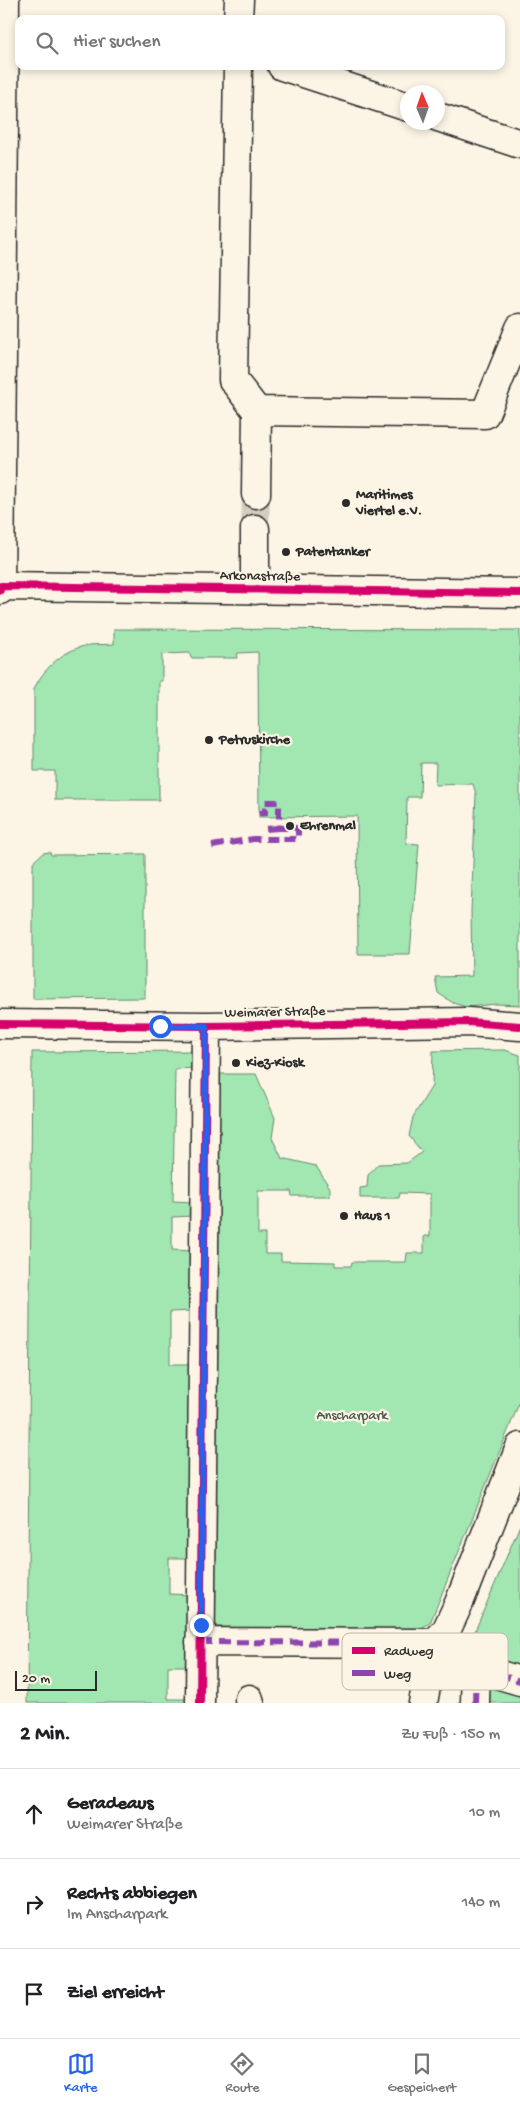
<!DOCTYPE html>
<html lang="de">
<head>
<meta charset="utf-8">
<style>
	:root { --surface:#fff; --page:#f2f2f2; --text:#202124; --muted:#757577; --line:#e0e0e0; --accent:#2563eb }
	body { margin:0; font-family:"Gochi Hand",sans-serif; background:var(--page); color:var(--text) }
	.compass { position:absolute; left:400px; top:85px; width:45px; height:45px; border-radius:50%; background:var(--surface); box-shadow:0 2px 8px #0003; rotate:358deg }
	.scale { position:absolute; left:15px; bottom:12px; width:82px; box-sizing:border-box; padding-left:5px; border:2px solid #2b2b2b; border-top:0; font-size:14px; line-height:18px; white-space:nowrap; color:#2b2b2b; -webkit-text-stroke:4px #fcf5e5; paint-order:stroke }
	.stop { position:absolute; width:15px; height:15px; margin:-11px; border:4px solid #2563eb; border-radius:50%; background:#fff }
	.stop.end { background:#2563eb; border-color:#fff; box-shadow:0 1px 5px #0008 }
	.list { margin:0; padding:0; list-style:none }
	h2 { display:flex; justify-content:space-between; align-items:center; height:65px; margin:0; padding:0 20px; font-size:21px }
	h2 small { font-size:16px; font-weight:400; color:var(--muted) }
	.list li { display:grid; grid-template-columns:32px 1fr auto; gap:15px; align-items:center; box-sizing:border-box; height:90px; padding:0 20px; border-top:1px solid var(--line) }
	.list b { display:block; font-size:19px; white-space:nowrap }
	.list p { margin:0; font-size:16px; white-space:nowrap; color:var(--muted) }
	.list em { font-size:16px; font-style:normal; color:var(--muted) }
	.icon { flex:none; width:28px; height:28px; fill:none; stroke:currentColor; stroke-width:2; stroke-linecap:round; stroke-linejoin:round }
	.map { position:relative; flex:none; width:520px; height:1703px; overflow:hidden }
	.search { position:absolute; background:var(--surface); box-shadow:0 2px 8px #0003; left:15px; right:15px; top:15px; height:55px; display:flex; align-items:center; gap:12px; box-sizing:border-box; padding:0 18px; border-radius:10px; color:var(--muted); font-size:19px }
	.sheet { height:335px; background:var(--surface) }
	nav { display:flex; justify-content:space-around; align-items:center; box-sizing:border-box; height:70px; border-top:1px solid var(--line); background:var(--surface); font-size:14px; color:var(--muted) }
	nav a { display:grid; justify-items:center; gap:2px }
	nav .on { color:var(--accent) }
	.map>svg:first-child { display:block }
	.green { fill:#a2e6b2; stroke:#66886e }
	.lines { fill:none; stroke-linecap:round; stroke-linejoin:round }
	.minor-tunnel { stroke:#d2cdc0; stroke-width:28; stroke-dasharray:28 14; stroke-linecap:butt }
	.minor-casing { stroke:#2b2b2b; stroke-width:31 }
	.minor { stroke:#fcf5e5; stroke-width:28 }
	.quiet { stroke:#8e44ad; stroke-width:6; stroke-dasharray:12 6; stroke-linecap:butt }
	.cycleway-casing { stroke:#fcf5e5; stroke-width:11 }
	.cycleway { stroke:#d6006c; stroke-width:8 }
	.route { stroke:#2563eb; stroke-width:6 }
	.poi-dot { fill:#2b2b2b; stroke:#fcf5e5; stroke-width:2 }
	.labels { text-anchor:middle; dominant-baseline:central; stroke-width:4.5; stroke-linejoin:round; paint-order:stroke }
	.poi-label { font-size:14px; font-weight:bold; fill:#2b2b2b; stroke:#fcf5e5; text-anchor:start }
	.street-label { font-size:14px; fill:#2b2b2b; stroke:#fcf5e5 }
	.park-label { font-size:14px; fill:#495a4d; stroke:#fcf5e5 }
	.key { fill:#fcf5e5; stroke:#bdb8ad; stroke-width:1 }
	.key-label { font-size:14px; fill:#2b2b2b }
</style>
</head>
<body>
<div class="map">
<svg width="520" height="1703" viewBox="0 0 520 1703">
	<rect width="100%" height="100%" fill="#fcf5e5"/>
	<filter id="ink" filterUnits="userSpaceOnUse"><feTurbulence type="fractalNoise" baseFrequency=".02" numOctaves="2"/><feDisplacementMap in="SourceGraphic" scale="10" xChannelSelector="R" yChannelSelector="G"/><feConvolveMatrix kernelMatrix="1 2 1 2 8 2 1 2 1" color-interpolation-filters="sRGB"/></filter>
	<g filter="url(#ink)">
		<!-- green -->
		<path class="green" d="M114,629l406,1v375l-24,-1 -30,3 -13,-4 -15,-10 -3,-16 37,-1 -1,-65 5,-117 -3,-10 -38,1 1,-22h-15l-1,34h-13l-1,46 13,1 -9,110h-52l-1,-138 -98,1 -1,-165 -20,1 -1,5h-46l-1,-5 -28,1v27h-3v119h-104v-29h-21v-82c10,-22 32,-41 56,-44 8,-1 16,0 24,-1z
			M50,852l1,3 94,-1v144l-112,1v-137l10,-9z
			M505,1050l15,5v346l-90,222 -16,9 -196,-5 -17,-12 4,-541h51l19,44 -3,20 10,20 34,8 14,22v8h-38l-1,-5h-33v43h7v20h16v7l54,1v4h16l1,-4h54l1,-9h17v-17h6v-42l-30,-1 -1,5h-39v-10l7,-1 1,-12 10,-11 29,-1 15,-11 -13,-16 4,-19 19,-31 1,-35z
			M197,1051v17l-22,1 -2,132 21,1v14l-22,1v33l21,1 -1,60 -22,1v52h21v194h-22v36l22,1v71h-23v33h21v4h-162l5,-651z
			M520,1525v178h-45l-9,-51z"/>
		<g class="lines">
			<!-- minor-tunnel -->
			<path class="minor-tunnel" d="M255,529l1,-35"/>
			<!-- minor casing -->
			<g class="minor-casing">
				<path id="minor" d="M238,19l1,-19
					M238,66l-5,314 24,31 -1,83
					M282,66l126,41
					M438,117l82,27
					M257,411l228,3 35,-86
					M1,586l519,7
					M0,590l5,-590
					M255,590v-61
					M0,1024l206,2 262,-4 52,4
					M200,1642l234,1 12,-12 13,-28 61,-156
					M434,1643l42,25 44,13
					M249,1699l1,4
					M200,1703l6,-677
					M423,1703l11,-60
					M475,1703l1,-35"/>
			</g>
			<!-- minor -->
			<use href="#minor" class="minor"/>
			<!-- quiet -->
			<path class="quiet" d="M266,829l13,-1
				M212,846l41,-7h45v-11h-19v-26h-14v11h-6
				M200,1642l234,1 42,25 44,13
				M475,1703l1,-35"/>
			<!-- cycleway casing -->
			<g class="cycleway-casing">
				<path id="cycleway" d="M0,590l1,-4 519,7
					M0,1024l206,2 262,-4 52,4
					M200,1703l6,-677"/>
			</g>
			<!-- cycleway -->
			<use href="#cycleway" class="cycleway"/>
		</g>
	</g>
	<g class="lines" filter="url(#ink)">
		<!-- route -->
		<path class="route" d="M160,1026h46l-5,599"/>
	</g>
	<!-- markers -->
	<g class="poi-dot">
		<circle cx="346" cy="503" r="5"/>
		<circle cx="286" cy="552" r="5"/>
		<circle cx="209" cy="740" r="5"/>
		<circle cx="290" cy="826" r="5"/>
		<circle cx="236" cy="1063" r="5"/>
		<circle cx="344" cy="1216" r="5"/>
	</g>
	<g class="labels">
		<!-- poi labels -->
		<g class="poi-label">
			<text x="356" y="495">Maritimes<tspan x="356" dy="16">Viertel e.V.</tspan></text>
			<text x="296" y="552">Patentanker</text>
			<text x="219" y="740">Petruskirche</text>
			<text x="300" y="826">Ehrenmal</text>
			<text x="246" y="1063">Kiez-Kiosk</text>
			<text x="354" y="1216">Haus 1</text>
		</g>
		<!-- street labels -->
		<g class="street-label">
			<text transform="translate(260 577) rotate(1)">Arkonastraße</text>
			<text transform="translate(275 1013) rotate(-1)">Weimarer Straße</text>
		</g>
		<!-- park labels -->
		<g class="park-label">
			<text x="352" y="1416">Anscharpark</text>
		</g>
	</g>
	<!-- legend -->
	<rect x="342" y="1633" width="166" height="57" rx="8" class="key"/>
	<rect x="352" y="1647" width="23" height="7" fill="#d6006c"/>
	<rect x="352" y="1670" width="23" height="6" fill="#8e44ad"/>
	<g class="key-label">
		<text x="384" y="1655">Radweg</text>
		<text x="384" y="1678">Weg</text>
	</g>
</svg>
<svg class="compass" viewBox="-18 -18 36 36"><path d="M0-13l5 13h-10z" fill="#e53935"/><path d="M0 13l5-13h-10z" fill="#757577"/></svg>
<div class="scale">20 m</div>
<div class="stop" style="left:160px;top:1026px"></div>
<div class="stop end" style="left:201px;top:1625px"></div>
<div class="search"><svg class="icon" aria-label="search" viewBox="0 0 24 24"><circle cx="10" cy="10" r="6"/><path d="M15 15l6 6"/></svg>Hier suchen</div>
</div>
<section class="sheet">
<h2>2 Min.<small>Zu Fuß · 150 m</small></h2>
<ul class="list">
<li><svg class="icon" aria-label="ahead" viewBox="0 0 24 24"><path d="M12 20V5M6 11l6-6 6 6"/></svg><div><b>Geradeaus</b><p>Weimarer Straße</p></div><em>10 m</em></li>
<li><svg class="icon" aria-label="right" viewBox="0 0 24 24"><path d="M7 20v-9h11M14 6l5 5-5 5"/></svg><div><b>Rechts abbiegen</b><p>Im Anscharpark</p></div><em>140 m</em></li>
<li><svg class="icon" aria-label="arrive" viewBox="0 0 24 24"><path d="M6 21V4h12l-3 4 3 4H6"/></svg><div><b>Ziel erreicht</b></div></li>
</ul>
</section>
<nav>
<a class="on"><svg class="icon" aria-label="map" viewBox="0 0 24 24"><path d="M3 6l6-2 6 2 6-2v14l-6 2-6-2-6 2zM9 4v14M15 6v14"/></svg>Karte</a>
<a><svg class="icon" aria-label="directions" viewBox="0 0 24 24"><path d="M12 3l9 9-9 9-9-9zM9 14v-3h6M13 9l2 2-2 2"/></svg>Route</a>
<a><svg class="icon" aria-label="saved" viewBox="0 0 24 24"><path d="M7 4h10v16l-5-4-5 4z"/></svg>Gespeichert</a>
</nav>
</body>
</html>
